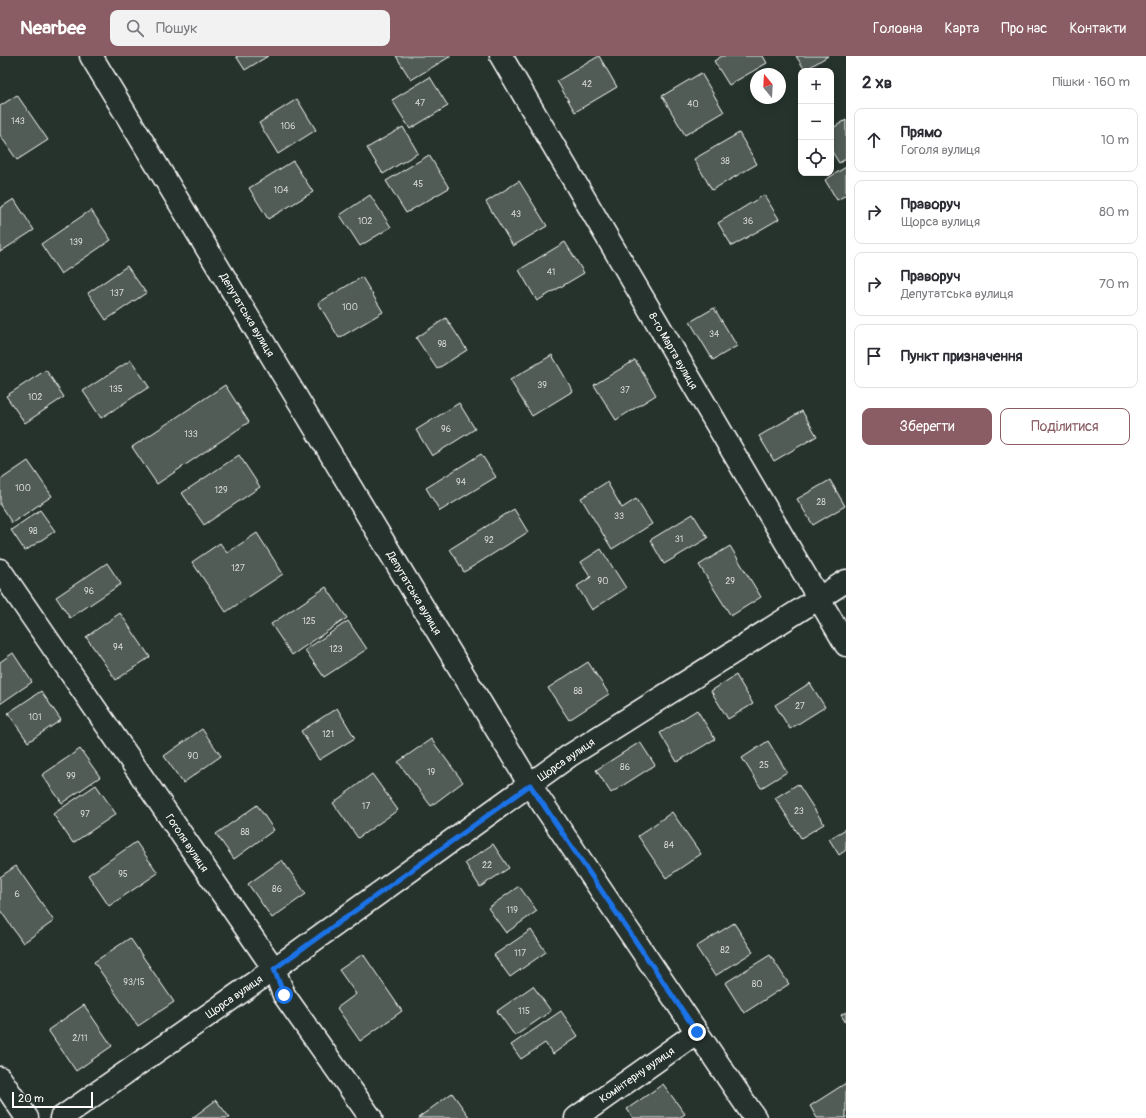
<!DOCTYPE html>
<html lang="uk">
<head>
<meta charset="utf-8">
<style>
	:root { --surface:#fff; --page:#f2f2f3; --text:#2b2b33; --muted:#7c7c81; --line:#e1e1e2; --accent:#8a5d65 }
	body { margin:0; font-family:Pangolin,sans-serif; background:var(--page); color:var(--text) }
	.controls { position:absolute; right:12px; top:12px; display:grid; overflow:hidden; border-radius:8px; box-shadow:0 2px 10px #0003 }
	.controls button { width:36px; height:36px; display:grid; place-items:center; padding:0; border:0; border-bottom:1px solid var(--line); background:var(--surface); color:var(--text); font:20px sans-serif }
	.compass { position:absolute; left:750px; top:12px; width:36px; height:36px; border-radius:50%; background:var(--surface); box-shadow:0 2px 10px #0003; rotate:342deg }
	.scale { position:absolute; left:12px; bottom:10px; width:81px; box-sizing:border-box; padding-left:4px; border:2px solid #fff; border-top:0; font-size:11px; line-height:14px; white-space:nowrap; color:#fff; -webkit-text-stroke:3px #26332d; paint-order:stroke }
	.stop { position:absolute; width:12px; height:12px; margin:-9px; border:3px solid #1a73e8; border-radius:50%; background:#fff }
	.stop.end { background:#1a73e8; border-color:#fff; box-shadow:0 1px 4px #0008 }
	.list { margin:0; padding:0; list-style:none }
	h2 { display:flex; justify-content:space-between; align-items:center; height:52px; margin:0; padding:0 16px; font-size:17px }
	h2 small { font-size:13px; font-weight:400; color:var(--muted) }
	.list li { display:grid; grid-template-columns:26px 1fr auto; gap:12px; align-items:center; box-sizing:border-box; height:64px; margin:0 8px 8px; padding:0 8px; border:1px solid var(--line); border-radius:8px }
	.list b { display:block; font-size:15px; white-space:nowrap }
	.list p { margin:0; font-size:13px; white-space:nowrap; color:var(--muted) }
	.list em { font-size:13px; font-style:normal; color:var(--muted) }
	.actions { display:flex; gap:8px; padding:12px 16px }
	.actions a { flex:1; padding:9px 0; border:1px solid var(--accent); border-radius:8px; text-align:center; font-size:14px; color:var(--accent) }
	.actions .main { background:var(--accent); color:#fff }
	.icon { flex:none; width:22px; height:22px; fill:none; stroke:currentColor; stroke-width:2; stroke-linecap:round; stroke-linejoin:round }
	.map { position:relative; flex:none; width:846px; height:1062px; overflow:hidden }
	header { display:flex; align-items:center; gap:24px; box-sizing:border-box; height:56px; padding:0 20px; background:var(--accent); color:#fff }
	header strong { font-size:19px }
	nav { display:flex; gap:22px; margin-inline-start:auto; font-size:14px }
	.search { width:280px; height:36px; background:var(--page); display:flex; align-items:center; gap:10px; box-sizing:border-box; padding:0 14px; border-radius:8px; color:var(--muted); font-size:15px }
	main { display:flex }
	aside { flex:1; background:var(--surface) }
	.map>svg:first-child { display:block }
	.building { fill:#515c57; stroke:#fff }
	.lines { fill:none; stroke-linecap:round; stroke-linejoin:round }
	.minor-casing { stroke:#fff; stroke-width:25 }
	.minor { stroke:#26332d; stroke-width:22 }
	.route { stroke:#1a73e8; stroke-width:5 }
	.labels { text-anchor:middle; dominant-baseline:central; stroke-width:3.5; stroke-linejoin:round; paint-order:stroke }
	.number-label { font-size:9px; fill:#d4d6d5 }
	.street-label { font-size:11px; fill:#fff; stroke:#26332d }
</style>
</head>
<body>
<header>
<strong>Nearbee</strong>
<div class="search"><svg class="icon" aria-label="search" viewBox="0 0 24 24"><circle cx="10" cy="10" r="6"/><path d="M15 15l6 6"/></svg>Пошук</div>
<nav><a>Головна</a><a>Карта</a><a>Про нас</a><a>Контакти</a></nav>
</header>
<main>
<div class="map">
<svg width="846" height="1062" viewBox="0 0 846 1062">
	<rect width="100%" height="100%" fill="#26332d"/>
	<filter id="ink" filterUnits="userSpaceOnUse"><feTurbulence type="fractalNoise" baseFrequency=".025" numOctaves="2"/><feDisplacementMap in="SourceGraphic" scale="8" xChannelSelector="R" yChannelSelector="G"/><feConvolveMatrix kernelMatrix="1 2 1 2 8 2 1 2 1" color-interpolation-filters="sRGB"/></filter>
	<g filter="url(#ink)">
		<!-- building -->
		<path class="building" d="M236,0h32l-23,14z
			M396,0h55l-40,24z
			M599,0l18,31 -42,25 -18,-31z
			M722,0h41l4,7 -38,22 -15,-24z
			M796,0h32l-23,14z
			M701,17l23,39 -39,23 -23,-39z
			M430,21l18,29 -38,23 -18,-29z
			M17,39l31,45 -31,20 -17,-25v-29z
			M297,43l19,31 -38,24 -19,-31z
			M846,64v39l-7,4 -8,-13v-21z
			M403,71l15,26 -35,21 -16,-26z
			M739,77l18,31 -45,26 -18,-31z
			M429,99l20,33 -43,25 -20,-32z
			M293,105l20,31 -45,27 -19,-31z
			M846,111v28l-9,5 -12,-20z
			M519,125l28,45 -34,20 -27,-44z
			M370,139l21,32 -31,19 -20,-31z
			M764,139l15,24 -47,27 -14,-23z
			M14,143l20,31 -34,22v-44z
			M91,154l20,30 -50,34 -20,-30z
			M565,186l19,31 -47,28 -18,-31z
			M127,210l19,27 -40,27 -18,-27z
			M362,221l21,35 -44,26 -21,-35z
			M714,252l23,38 -24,14 -23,-38z
			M446,262l21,32 -30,19 -21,-31z
			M552,299l21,36 -41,25 -22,-36z
			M131,304l18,27 -48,31 -18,-27z
			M635,304l21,35 -40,25 -22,-35z
			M46,314l18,27 -39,26 -19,-27z
			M225,329l24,37 -92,62 -25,-37z
			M459,347l16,26 -43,27 -16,-26z
			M802,355l15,25 -43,25 -15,-25z
			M481,398l15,23 -56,34 -14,-23z
			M239,399l21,32 -56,38 -22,-32z
			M28,405l24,35 -40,27 -12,-18v-25z
			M830,424l15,26 -32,19 -16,-26z
			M607,426l15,26 14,-9 16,25 -40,25 -31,-51z
			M514,453l14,23 -64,40 -14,-23z
			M40,454l15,21 -30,20 -14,-21z
			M693,458l15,24 -44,26 -14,-24z
			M257,477l26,41 -57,38 -34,-50 28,-19 7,10z
			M730,490l31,51 -30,19 -32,-51z
			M601,493l25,39 -34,22 -15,-24 14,-9 -10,-15z
			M107,507l14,21 -51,34 -14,-21z
			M326,531l21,31 -55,37 -21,-31z
			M120,557l30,44 -34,23 -30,-43z
			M348,565l19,28 -43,28 -19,-27z
			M13,597l19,29 -32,22v-42z
			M588,606l21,32 -40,26 -21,-32z
			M736,619l17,29 -25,15 -17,-28z
			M810,627l15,24 -35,22 -15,-24z
			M41,635l20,29 -33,22 -20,-29z
			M337,652l18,30 -36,22 -18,-29z
			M697,654l18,29 -38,23 -17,-29z
			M202,673l19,27 -38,27 -19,-27z
			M431,683l32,43 -32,24 -33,-44z
			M768,685l19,31 -26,16 -19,-30z
			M640,686l15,23 -44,28 -15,-23z
			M80,693l20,28 -38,26 -20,-28z
			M372,718l26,36 -40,28 -25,-35z
			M798,728l26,40 -23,14 -26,-40z
			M96,729l20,29 -43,29 -20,-29z
			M257,749l17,25 -40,29 -18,-25z
			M672,756l29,42 -35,24 -28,-42z
			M846,773v21l-7,5 -10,-16z
			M136,786l22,31 -49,33 -21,-31z
			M493,788l16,24 -29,19 -15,-24z
			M282,804l24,34 -34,24 -24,-34z
			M16,810l38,55 -31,22 -23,-33v-33z
			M519,830l18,25 -31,22 -18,-25z
			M734,867l19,29 -38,24 -19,-29z
			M531,874l15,22 -36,25 -16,-22z
			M130,882l44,64 -36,24 -44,-64z
			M363,898l39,57 -42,30 -23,-33 19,-14 -17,-24z
			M770,899l19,29 -45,29 -19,-30z
			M533,930l18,25 -36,25 -18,-25z
			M84,949l28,41 -36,25 -28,-41z
			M561,955l17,25 -25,18 -8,-11 -24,16 -10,-14z
			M846,956v11l-5,-8z
			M846,1027v35h-29l-7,-12z
			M663,1028l22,30 -6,4h-46l-6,-9z
			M452,1037l18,25h-52z
			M216,1044l14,18h-38z"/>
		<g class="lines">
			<!-- minor casing -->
			<g class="minor-casing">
				<path id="minor" d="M91,0l439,729 225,333
					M501,0l345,589
					M0,514l274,399 10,26 87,123
					M0,1022l27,40
					M61,1062l213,-149 295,-213 277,-175
					M576,1062l121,-86"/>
			</g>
			<!-- minor -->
			<use href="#minor" class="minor"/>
		</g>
	</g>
	<g class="lines" filter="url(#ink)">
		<!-- route -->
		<path class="route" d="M284,939l-10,-26 256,-184 167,247"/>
	</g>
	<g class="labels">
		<!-- number labels -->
		<g class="number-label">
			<text x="587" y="28">42</text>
			<text x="420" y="47">47</text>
			<text x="693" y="48">40</text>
			<text x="18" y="65">143</text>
			<text x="288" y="70">106</text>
			<text x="725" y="105">38</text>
			<text x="418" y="128">45</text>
			<text x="281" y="134">104</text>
			<text x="516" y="158">43</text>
			<text x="365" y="165">102</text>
			<text x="748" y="165">36</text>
			<text x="76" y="186">139</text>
			<text x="551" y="216">41</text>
			<text x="117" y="237">137</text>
			<text x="350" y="251">100</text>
			<text x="714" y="278">34</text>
			<text x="442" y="288">98</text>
			<text x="542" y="329">39</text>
			<text x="116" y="333">135</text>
			<text x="625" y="334">37</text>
			<text x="35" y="341">102</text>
			<text x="446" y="373">96</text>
			<text x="191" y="378">133</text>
			<text x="461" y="426">94</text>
			<text x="23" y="432">100</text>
			<text x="221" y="434">129</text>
			<text x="821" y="446">28</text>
			<text x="619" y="460">33</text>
			<text x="33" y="475">98</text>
			<text x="679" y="483">31</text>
			<text x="489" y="484">92</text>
			<text x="238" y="512">127</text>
			<text x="603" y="525">90</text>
			<text x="730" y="525">29</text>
			<text x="89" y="535">96</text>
			<text x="309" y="565">125</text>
			<text x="118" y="591">94</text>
			<text x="336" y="593">123</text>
			<text x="578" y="635">88</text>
			<text x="800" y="650">27</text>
			<text x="35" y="661">101</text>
			<text x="328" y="678">121</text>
			<text x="193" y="700">90</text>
			<text x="764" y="709">25</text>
			<text x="625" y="711">86</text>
			<text x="431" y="716">19</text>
			<text x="71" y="720">99</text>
			<text x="366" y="750">17</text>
			<text x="799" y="755">23</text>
			<text x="85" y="758">97</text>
			<text x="245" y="776">88</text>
			<text x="669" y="789">84</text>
			<text x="487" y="809">22</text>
			<text x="123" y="818">95</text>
			<text x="277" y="833">86</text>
			<text x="17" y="838">6</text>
			<text x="512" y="854">119</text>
			<text x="725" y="894">82</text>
			<text x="520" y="897">117</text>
			<text x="134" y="926">93/15</text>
			<text x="757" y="928">80</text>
			<text x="524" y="955">115</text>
			<text x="80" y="982">2/11</text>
		</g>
		<!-- street labels -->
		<g class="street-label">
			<text transform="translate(247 259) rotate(59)">Депутатська вулиця</text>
			<text transform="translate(673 295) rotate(60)">8-го Марта вулиця</text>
			<text transform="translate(414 537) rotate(59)">Депутатська вулиця</text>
			<text transform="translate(566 704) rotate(-35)">Щорса вулиця</text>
			<text transform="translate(187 787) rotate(56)">Гоголя вулиця</text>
			<text transform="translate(234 941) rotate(-35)">Щорса вулиця</text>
			<text transform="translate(637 1019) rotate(-35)">Комінтерну вулиця</text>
		</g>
	</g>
</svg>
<div class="controls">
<button>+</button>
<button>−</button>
<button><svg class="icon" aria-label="locate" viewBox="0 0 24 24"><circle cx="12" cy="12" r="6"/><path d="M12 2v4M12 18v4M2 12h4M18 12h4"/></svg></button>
</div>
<svg class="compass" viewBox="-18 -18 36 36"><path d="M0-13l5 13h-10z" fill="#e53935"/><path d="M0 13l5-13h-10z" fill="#7c7c81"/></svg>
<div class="scale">20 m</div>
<div class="stop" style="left:284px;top:939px"></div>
<div class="stop end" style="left:697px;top:976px"></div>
</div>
<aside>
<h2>2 хв<small>Пішки · 160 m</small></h2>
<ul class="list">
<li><svg class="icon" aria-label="ahead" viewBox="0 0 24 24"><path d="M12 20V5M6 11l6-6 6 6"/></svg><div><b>Прямо</b><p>Гоголя вулиця</p></div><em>10 m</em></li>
<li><svg class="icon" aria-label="right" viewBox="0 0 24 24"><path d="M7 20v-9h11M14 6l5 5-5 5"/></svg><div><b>Праворуч</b><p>Щорса вулиця</p></div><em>80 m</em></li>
<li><svg class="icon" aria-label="right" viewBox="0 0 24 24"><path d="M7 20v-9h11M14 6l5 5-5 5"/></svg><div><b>Праворуч</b><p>Депутатська вулиця</p></div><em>70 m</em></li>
<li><svg class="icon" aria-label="arrive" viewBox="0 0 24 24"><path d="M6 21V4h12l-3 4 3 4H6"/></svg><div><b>Пункт призначення</b></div></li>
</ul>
<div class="actions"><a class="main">Зберегти</a><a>Поділитися</a></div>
</aside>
</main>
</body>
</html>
